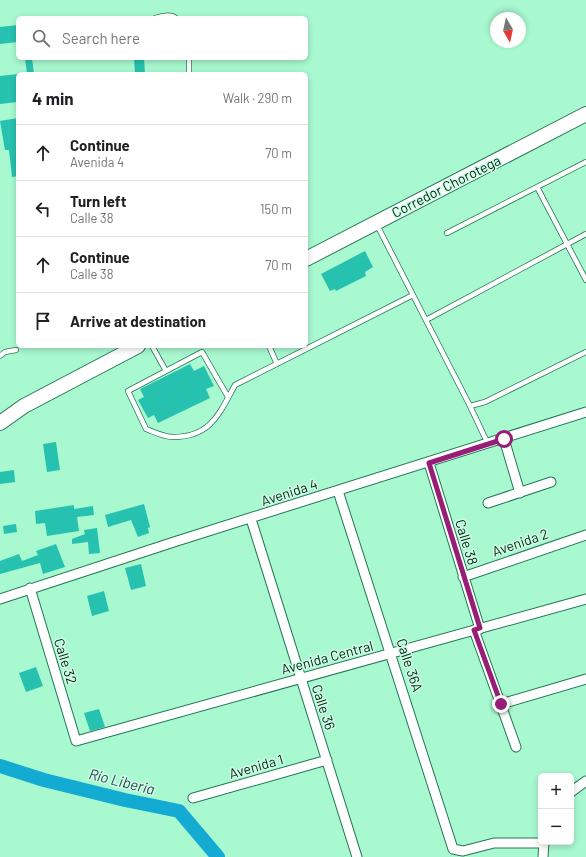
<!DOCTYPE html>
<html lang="en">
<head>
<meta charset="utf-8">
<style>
	:root { --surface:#fff; --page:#f6f6f6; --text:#202124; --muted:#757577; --line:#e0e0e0 }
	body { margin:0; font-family:Barlow,sans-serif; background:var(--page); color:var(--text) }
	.controls { position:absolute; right:12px; bottom:12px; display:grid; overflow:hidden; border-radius:6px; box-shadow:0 2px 6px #0003 }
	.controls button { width:36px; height:36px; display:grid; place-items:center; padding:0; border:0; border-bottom:1px solid var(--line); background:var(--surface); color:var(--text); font:20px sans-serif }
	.compass { position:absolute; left:490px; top:12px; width:36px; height:36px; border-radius:50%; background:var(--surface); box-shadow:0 2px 6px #0003; rotate:171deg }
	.stop { position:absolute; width:12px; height:12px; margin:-9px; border:3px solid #981d76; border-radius:50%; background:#fff }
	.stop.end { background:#981d76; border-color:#fff; box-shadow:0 1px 4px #0008 }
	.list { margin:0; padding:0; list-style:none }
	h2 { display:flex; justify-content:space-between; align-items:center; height:52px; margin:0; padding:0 16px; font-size:17px }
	h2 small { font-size:13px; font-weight:400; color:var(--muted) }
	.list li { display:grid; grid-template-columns:26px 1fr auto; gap:12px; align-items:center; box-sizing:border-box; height:56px; padding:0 16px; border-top:1px solid var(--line) }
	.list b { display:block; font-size:15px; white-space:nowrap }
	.list p { margin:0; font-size:13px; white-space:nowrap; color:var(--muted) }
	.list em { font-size:13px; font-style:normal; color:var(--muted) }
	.icon { flex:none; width:22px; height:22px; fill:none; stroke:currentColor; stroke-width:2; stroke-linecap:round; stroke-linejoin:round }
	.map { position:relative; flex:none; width:586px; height:857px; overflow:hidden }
	.search { position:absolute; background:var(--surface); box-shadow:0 2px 6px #0003; left:16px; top:16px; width:292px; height:44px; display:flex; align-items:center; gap:10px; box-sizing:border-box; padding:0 14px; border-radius:6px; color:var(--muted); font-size:15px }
	.panel { position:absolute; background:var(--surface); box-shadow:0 2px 6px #0003; left:16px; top:72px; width:292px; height:276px; border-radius:6px }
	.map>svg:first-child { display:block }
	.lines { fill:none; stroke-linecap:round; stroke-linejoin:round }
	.river { stroke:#14abd2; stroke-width:14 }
	.building { fill:#27c2af }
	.service-casing { stroke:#247755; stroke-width:6 }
	.minor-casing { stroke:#247755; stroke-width:11 }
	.primary-casing { stroke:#247755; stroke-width:16 }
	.service { stroke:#fff; stroke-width:4.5 }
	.minor { stroke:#fff; stroke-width:9 }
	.primary { stroke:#fff; stroke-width:14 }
	.route { stroke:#981d76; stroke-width:5 }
	.labels { text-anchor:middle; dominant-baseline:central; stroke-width:3; stroke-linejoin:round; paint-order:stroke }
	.street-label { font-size:14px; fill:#052719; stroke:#cffde5 }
	.water-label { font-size:15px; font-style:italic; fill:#2b4750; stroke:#cffde5 }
</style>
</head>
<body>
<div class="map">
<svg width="586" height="857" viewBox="0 0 586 857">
	<rect width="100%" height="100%" fill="#a8f8d0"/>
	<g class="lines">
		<!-- river -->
		<path class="river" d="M0,766l44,14 81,20 54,11 39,46"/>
	</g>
	<!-- building -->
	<path class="building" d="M18,25v17l-18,2v-17z
		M25,58h7l2,16h-7z
		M144,58l1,16h-10l-1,-15z
		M18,74v28l-18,2v-28z
		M18,118v58l-6,1 -3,-27h-4l-5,-29z
		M365,251l8,16 -8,5 1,4 -30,15 -1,-2 -5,2 -9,-17z
		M190,364l4,7 10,-5 10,20 -8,3 4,9 -52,25 -4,-8 -6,3 -10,-18 6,-3 -4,-8z
		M56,442l4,28 -13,2 -4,-28z
		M14,470l1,12 -15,2v-12z
		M144,504l6,23 -2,1 1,5 -11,4 -7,-17 -23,7 -3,-12z
		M74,505v4l19,-3 1,9 -17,2 2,14 -32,5 -2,-13 -9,1 -1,-13z
		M16,524l1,8 -13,2 -1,-8z
		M97,528l3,25 -11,1 -1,-12 -16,2v-5l13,-5 -1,-4z
		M56,544l9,23 -22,7 -3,-11 -40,11v-13l19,-7 3,7 16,-6 -2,-4z
		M141,564l5,22 -15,4 -6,-22z
		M104,591l5,20 -17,5 -5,-20z
		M36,667l7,19 -17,6 -7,-19z
		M99,709l6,18 -15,4 -6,-18z"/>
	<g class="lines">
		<!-- service casing -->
		<g class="service-casing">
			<path id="service" d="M155,18c6,-2 16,-4 21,0
				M189,74v-16
				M537,187l49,93
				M377,225l93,181 15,-4 101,-50
				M447,233l139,-71
				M426,320l160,-86
				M152,346l14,25
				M269,346l8,18
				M0,356l5,-4 11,-2
				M228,397l-26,-45 -74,39 18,38c8,3 18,8 27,8 38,0 46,-23 62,-52l178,-90
				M470,406l18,38"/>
		</g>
		<!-- minor casing -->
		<g class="minor-casing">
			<path id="minor" d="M504,439l16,54
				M429,463l51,166
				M338,491l115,358 10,2 31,-8h50
				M488,503l63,-21
				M251,519l106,338
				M463,577l123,-42
				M30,588l46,153 510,-142
				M0,599l177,-58 409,-129
				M474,630l42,117
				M501,704l85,-25
				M571,792l15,-11
				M193,798l134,-38
				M543,857l1,-15"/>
		</g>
		<!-- primary casing -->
		<g class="primary-casing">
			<path id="primary" d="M306,259l280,-145
				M0,423l24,-17 114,-60"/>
		</g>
		<!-- service -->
		<use href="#service" class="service"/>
		<!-- minor -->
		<use href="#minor" class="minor"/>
		<!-- primary -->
		<use href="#primary" class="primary"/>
	</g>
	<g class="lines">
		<!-- route -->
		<path class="route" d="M501,704l-27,-74 6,-2 -51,-165 75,-24"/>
	</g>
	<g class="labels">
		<!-- street labels -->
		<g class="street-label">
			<text transform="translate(446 186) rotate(-27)">Corredor Chorotega</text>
			<text transform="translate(289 492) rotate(-18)">Avenida 4</text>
			<text transform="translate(467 542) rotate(73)">Calle 38</text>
			<text transform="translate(520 542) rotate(-19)">Avenida 2</text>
			<text transform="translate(327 657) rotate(-15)">Avenida Central</text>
			<text transform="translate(66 661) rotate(73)">Calle 32</text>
			<text transform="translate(410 665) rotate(72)">Calle 36A</text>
			<text transform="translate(324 707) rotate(72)">Calle 36</text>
			<text transform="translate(256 766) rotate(-16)">Avenida 1</text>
		</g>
		<!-- water labels -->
		<g class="water-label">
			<text transform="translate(122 781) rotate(14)">Río Liberia</text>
		</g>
	</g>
</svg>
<div class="controls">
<button>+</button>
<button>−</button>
</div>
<svg class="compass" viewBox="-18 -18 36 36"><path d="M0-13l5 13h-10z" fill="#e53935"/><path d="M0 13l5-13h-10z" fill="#757577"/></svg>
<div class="stop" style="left:504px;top:439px"></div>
<div class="stop end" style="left:501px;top:704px"></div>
<div class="search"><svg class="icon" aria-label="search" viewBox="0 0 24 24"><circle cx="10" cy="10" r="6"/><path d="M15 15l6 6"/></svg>Search here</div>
<section class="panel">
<h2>4 min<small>Walk · 290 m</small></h2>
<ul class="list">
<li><svg class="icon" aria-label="ahead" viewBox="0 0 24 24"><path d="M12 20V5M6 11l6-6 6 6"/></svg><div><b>Continue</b><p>Avenida 4</p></div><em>70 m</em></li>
<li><svg class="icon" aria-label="left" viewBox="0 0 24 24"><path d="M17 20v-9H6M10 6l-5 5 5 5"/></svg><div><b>Turn left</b><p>Calle 38</p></div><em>150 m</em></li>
<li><svg class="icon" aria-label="ahead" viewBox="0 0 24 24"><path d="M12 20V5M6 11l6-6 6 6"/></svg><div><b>Continue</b><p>Calle 38</p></div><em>70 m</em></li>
<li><svg class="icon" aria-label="arrive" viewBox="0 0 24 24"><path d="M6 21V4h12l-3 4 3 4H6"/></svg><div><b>Arrive at destination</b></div></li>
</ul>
</section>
</div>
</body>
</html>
